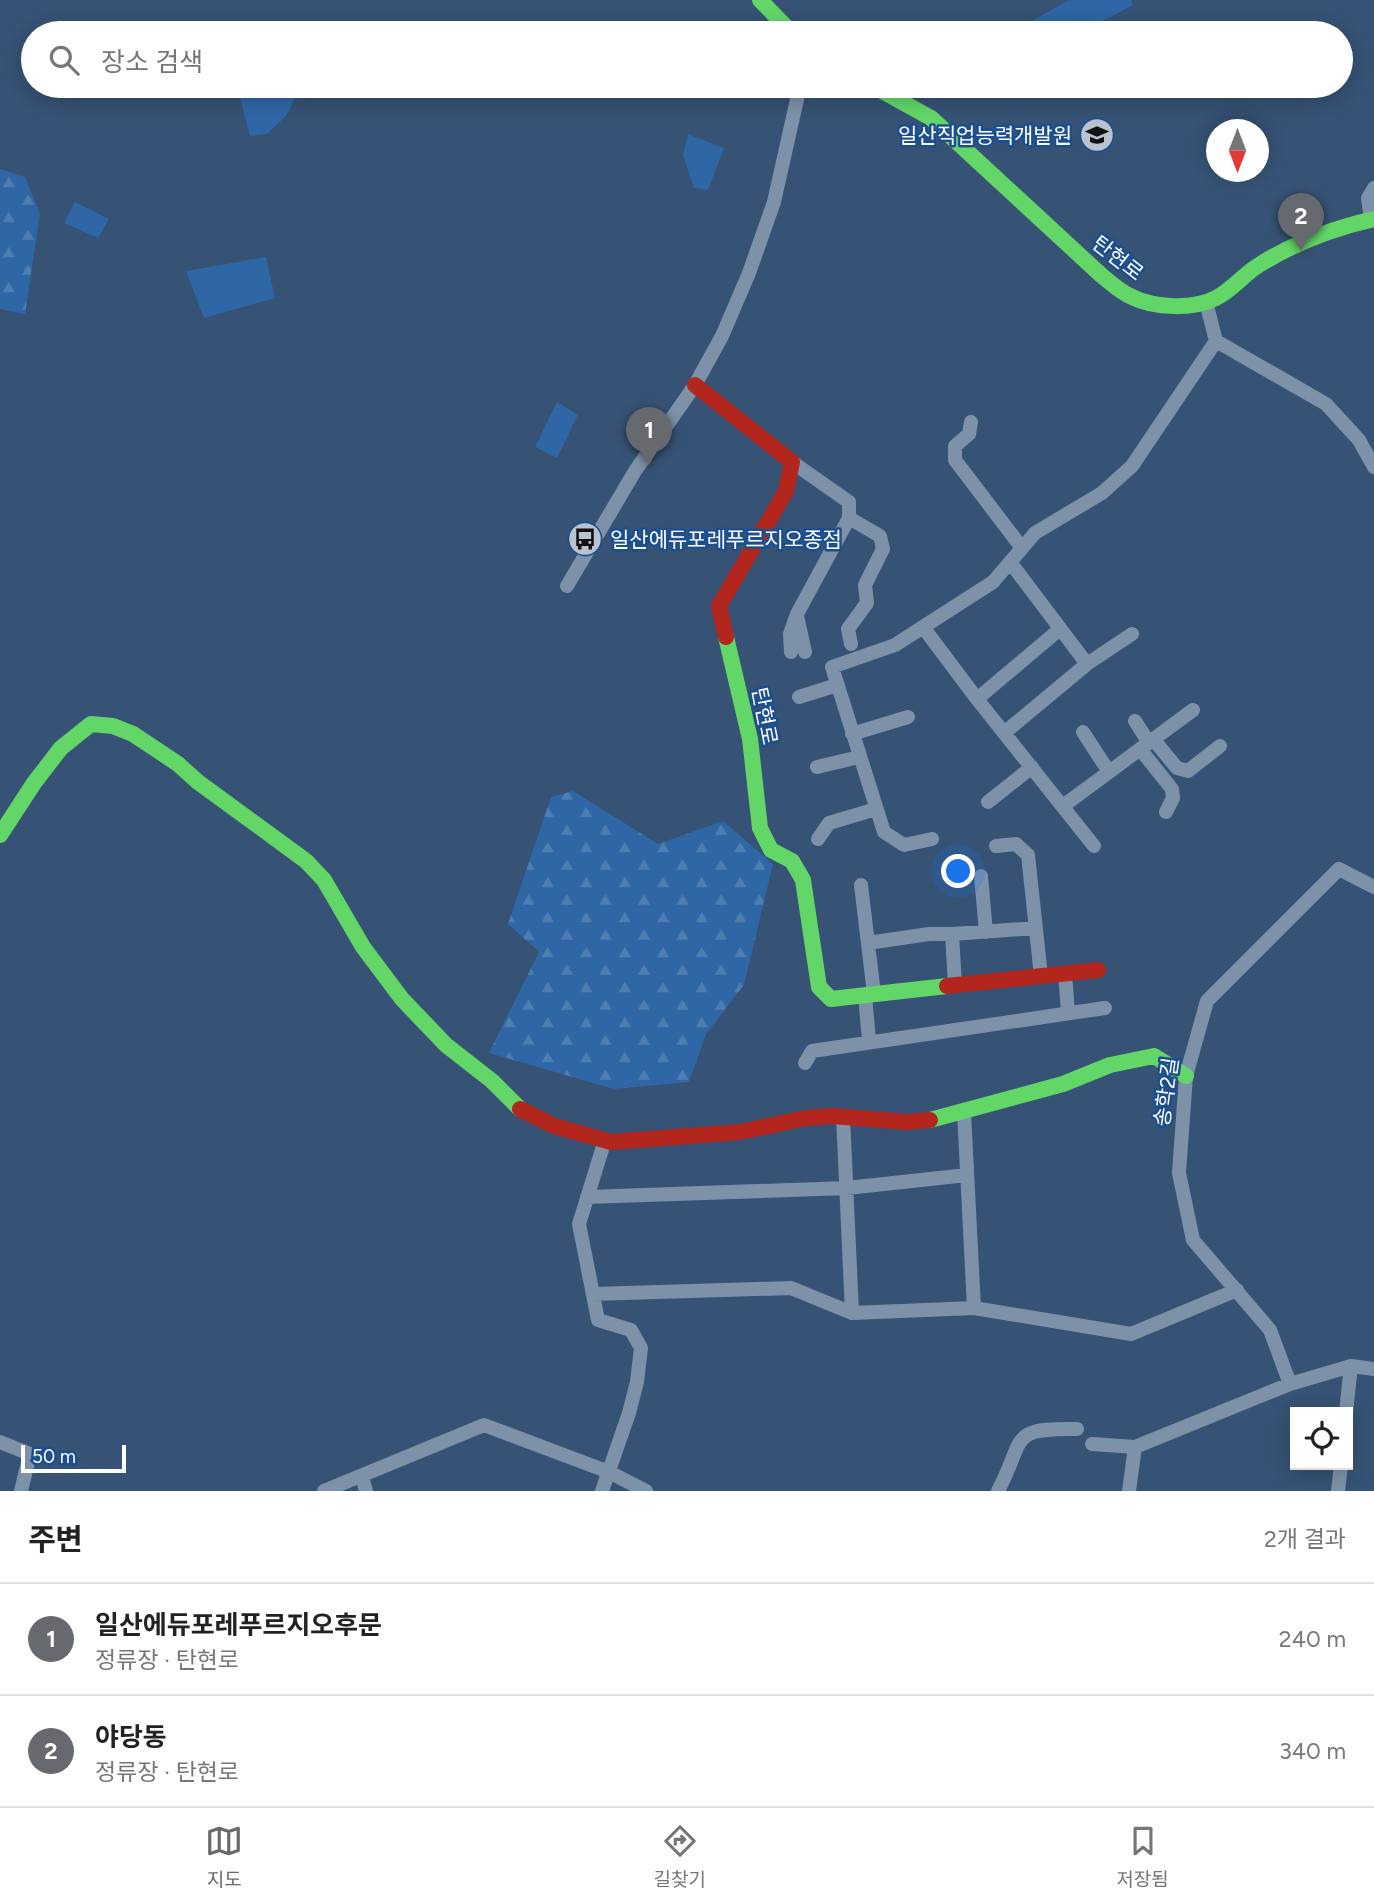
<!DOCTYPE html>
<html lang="ko">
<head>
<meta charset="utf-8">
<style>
	:root { --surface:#fff; --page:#f6f6f6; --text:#222; --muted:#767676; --line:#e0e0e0; --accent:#666a6f }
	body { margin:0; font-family:Figtree,"Noto Sans KR",sans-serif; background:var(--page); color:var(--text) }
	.controls { position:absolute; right:21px; bottom:21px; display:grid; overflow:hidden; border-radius:0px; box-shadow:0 4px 18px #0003 }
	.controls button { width:63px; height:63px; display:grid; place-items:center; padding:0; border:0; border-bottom:2px solid var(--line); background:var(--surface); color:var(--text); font:35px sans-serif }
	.compass { position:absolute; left:1206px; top:119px; width:63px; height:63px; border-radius:50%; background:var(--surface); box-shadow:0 4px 18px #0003; rotate:180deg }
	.scale { position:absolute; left:21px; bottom:18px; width:105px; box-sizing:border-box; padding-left:7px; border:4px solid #fff; border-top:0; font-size:19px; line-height:24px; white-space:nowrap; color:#fff; -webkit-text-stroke:5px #1b4f8f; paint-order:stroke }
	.you { position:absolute; left:959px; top:872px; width:24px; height:24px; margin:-18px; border:5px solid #fff; border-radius:50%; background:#1a73e8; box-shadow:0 0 0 10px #1a73e833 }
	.badge { display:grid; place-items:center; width:46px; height:46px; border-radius:50%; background:var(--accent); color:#fff; font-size:23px; font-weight:700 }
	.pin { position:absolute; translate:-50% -58px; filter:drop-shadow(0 2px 4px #0008) }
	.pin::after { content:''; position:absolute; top:37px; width:24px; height:21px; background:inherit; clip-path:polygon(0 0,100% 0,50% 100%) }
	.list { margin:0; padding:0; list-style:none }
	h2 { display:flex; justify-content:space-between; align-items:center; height:91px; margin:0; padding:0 28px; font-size:30px }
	h2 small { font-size:23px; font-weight:400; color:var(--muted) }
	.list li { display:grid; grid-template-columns:46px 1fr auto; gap:21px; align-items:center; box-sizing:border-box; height:112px; padding:0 28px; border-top:2px solid var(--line) }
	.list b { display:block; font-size:26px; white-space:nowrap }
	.list p { margin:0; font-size:23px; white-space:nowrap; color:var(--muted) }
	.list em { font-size:23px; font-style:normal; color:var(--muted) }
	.icon { flex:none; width:38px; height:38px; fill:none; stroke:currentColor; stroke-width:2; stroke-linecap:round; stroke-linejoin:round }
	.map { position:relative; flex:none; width:1374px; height:1491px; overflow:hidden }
	.search { position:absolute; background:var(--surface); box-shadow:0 4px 18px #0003; left:21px; right:21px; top:21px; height:77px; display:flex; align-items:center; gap:18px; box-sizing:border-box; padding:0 24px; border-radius:38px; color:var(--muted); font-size:26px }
	.sheet { height:315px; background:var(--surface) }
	nav { display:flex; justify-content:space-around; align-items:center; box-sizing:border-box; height:98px; border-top:2px solid var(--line); background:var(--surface); font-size:19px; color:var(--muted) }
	nav a { display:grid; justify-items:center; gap:4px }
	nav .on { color:var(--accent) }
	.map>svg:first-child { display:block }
	.green { fill:#2f66a5 }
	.forest { fill:url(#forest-firs) }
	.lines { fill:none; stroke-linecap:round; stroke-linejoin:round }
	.street { stroke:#7d92a8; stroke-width:14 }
	.fast { stroke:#63d668; stroke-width:16 }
	.jam { stroke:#b3261e; stroke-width:16 }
	.labels { text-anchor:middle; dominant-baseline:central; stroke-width:5; stroke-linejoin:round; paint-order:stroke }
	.poi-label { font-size:21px; fill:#fff; stroke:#1b4f8f; text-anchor:end }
	.street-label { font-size:21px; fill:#fff; stroke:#1b4f8f }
</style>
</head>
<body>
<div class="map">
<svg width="1374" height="1491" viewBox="0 0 1374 1491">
	<defs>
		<pattern id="forest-firs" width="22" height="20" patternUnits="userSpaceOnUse" patternTransform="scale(1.75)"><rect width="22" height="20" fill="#2f66a5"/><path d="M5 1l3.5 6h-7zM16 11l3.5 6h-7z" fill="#4e7db2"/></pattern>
	</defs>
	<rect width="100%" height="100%" fill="#365274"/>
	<!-- green -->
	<path class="green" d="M1069,0h62l2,5 -53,28h-70z
		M237,86h62l1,3 -14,27 -19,18 -17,2z
		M688,134l36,14 -16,42 -14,-2 -11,-33z
		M75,202l34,17 -11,19 -34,-15z
		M266,257l9,41 -71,20 -18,-47z
		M557,402l21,13 -21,43 -22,-11z"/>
	<!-- forest -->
	<path class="forest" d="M0,169l25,8 15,37 -15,100 -25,-5z
		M573,791l85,53 65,-23 50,43 -29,121 -38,49 -17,48 -75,7 -125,-36 50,-101 -31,-28 43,-127z"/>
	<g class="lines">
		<!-- street -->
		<path class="street" d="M1371,220l-3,-22 6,-10
			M1216,341l110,63 33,36 15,27
			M971,422l-2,12 -14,12v14l67,88
			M849,518l31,18 3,13 -18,36 2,18 -19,26 3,15
			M567,586l68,-115 60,-86 27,-49 27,-63 25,-71 26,-116
			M797,616l8,36
			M923,627l54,72 117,147
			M791,652l-1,-18 7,-20 52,-96v-16l-57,-40
			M1087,664l45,-30
			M799,697l38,-12
			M977,699l83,-70
			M1135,721l14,22
			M1083,732l26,40
			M1004,733l83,-69 -77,-102
			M852,734l56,-17
			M1153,739l24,29 11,3 32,-25
			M1140,749l32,40 1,9 -7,14
			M817,767l42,-10
			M988,802l44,-35
			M1063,806l130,-96
			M818,839l11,-16 47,-14
			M932,839l-28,6 -20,-13 -52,-165 63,-22 98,-63 42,-49 67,-40 30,-27 84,-125 -10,-39
			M996,846l20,-2 12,11 13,121
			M981,876l5,56
			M861,885l13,109
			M868,943l61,-9h27
			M1065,973l3,40
			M955,985l-3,-51 84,-6
			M865,995l4,46
			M805,1063l7,-12 293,-43
			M964,1112l10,196
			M843,1116l9,197
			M587,1197l260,-9 120,-13
			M593,1294l198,-6 61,25 122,-5 157,26 106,-44
			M1351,1366l23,3
			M1290,1384l-20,-54 -77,-90 -14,-67 7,-97 21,-75 132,-132 35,18
			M0,1442l30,12 -9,37
			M1092,1444l43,3
			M362,1476l4,15
			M324,1491l160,-66 125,47 37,19
			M602,1491l27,-78 8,-31 4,-34 -10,-18 -33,-10 -19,-96 26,-84
			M998,1491c28,-53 9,-63 79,-62
			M1129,1491l6,-44 155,-63 61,-18 -5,46
			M1338,1491l3,-26"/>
		<!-- fast -->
		<path class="fast" d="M760,0l32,33
			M873,86l58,32 170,157c10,8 19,17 31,22 22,11 61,13 84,1 16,-8 28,-24 43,-33 35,-22 75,-37 115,-46
			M726,637l24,102 10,89 11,22 21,11 11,19 16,107 12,12 116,-13
			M0,835l34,-52 27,-35 30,-24 22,2 20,8 45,30 20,18 108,79 18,19 39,67 39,52 44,46 46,36 28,28
			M930,1120l133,-36 47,-19 44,-9 32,20"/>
		<!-- jam -->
		<path class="jam" d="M695,385l97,77 -6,29 -67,115 7,31
			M947,986l151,-16
			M520,1109l34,17 57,16 129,-10 66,-14 27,-2 73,6 24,-2"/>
	</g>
	<!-- icons -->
	<defs>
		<g id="school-disc" transform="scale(1.75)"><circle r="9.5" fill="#b9c2ce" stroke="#1b4f8f"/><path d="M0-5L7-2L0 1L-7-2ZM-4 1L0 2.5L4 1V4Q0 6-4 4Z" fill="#111"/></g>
		<g id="bus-disc" transform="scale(1.75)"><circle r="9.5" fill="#b9c2ce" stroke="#1b4f8f"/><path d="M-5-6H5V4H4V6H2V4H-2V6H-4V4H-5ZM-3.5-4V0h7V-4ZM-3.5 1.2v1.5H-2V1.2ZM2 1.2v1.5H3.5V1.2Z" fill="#111"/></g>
	</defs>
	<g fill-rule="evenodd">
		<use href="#school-disc" x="1097" y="135"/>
		<use href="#bus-disc" x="585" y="539"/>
	</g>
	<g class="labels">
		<!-- poi labels -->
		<g class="poi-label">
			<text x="1072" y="135">일산직업능력개발원</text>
			<text x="610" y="539" text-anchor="start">일산에듀포레푸르지오종점</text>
		</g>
		<!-- street labels -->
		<g class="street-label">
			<text transform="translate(1118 258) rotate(38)">탄현로</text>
			<text transform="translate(765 716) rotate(79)">탄현로</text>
			<text transform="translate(1166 1092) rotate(-82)">송학2길</text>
		</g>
	</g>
</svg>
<div class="controls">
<button><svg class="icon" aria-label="locate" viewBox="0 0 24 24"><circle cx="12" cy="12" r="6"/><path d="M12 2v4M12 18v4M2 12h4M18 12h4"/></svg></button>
</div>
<svg class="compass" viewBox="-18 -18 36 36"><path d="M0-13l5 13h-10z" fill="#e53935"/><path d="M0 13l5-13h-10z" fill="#767676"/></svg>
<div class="scale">50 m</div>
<div class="you"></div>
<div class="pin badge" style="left:649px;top:465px">1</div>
<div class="pin badge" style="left:1301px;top:251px">2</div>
<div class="search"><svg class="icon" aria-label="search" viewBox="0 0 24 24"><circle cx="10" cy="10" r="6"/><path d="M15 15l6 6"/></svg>장소 검색</div>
</div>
<section class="sheet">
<h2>주변<small>2개 결과</small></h2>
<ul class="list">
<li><span class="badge">1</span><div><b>일산에듀포레푸르지오후문</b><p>정류장 · 탄현로</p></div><em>240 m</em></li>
<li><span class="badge">2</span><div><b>야당동</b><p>정류장 · 탄현로</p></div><em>340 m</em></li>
</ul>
</section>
<nav>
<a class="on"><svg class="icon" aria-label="map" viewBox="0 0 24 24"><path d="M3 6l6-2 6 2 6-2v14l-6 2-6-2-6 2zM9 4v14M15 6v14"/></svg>지도</a>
<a><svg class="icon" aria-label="directions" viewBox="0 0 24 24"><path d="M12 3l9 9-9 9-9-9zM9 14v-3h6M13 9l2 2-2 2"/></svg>길찾기</a>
<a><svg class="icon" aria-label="saved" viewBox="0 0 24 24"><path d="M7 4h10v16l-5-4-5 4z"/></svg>저장됨</a>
</nav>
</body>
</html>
